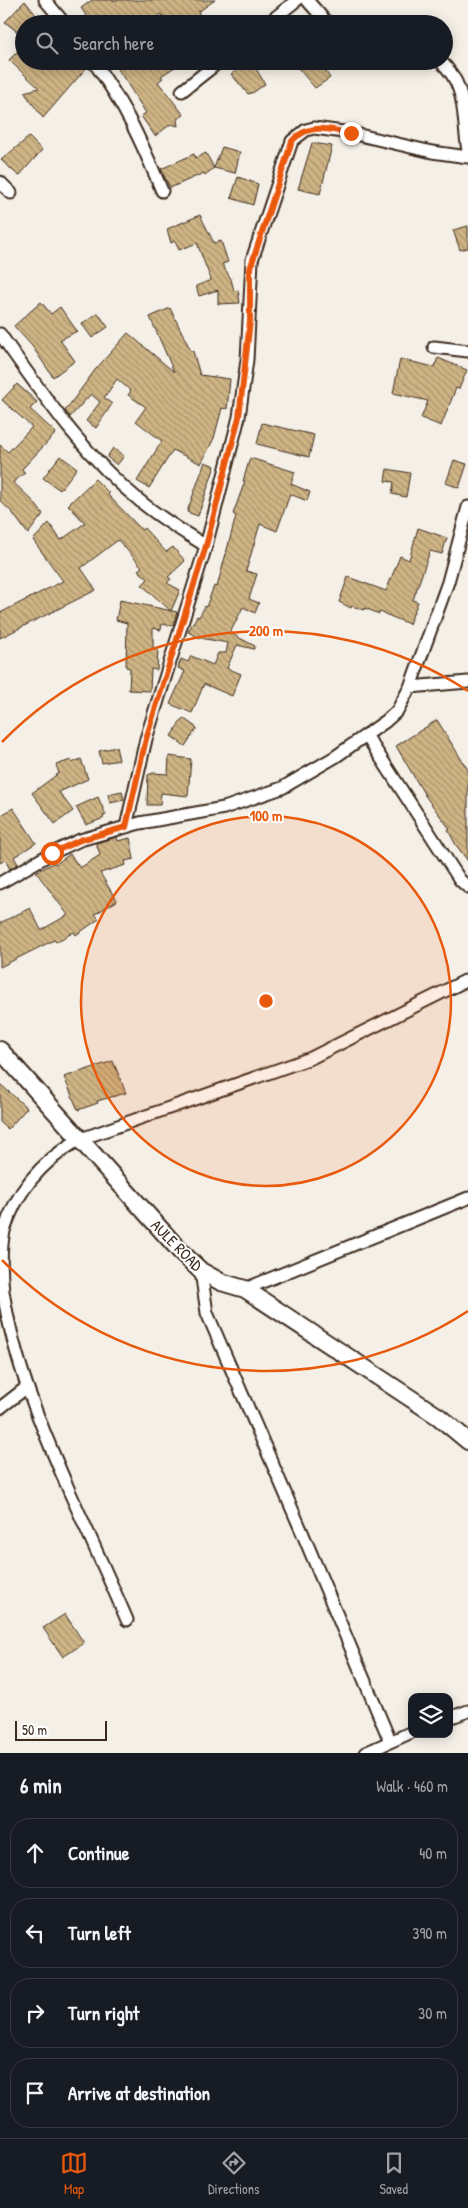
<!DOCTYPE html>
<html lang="en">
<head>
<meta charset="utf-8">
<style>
	:root { --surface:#171b24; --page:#242831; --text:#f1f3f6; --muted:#9ea1a6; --line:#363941; --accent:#ea580c }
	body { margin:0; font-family:"Patrick Hand",sans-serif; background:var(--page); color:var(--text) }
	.controls { position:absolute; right:15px; bottom:15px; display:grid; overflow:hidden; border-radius:10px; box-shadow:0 2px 12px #0003 }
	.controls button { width:45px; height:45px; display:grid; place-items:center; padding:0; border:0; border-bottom:1px solid var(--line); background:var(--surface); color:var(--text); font:25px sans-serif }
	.scale { position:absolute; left:15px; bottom:12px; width:92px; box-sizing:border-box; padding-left:5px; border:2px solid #3b2a1e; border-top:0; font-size:14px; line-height:18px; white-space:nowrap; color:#3b2a1e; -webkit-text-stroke:4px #fff; paint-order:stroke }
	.stop { position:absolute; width:15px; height:15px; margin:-11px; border:4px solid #ea580c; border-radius:50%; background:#fff }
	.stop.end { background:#ea580c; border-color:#fff; box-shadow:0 1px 5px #0008 }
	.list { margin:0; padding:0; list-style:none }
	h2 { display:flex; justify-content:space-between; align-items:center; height:65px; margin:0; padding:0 20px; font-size:21px }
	h2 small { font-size:16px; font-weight:400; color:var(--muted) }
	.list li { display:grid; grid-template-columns:32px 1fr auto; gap:15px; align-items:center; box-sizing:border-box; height:70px; margin:0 10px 10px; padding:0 10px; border:1px solid var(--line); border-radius:20px }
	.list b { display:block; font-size:19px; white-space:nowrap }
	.list em { font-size:16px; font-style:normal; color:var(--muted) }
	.icon { flex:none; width:28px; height:28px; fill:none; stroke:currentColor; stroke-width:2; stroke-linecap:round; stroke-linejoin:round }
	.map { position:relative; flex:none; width:468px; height:1753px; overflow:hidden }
	.search { position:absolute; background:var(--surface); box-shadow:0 2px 12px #0003; left:15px; right:15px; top:15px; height:55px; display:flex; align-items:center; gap:12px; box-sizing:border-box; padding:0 18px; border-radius:28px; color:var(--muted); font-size:19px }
	.sheet { height:385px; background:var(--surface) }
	nav { display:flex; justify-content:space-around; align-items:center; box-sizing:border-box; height:70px; border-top:1px solid var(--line); background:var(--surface); font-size:14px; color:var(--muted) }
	nav a { display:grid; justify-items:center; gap:2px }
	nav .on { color:var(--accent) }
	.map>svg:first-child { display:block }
	.building { fill:url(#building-back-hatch); stroke:#3b2a1e }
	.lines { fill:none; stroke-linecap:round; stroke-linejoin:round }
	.street-casing { stroke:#3b2a1e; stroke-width:15 }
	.secondary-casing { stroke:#3b2a1e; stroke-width:20 }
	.street { stroke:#fff; stroke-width:11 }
	.secondary { stroke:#fff; stroke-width:16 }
	.route { stroke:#ea580c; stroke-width:6 }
	.ring { fill:none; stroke:#e8590c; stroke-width:2.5 }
	.labels { text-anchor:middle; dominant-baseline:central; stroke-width:4; stroke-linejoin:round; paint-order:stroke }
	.street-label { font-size:16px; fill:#3b2a1e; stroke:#fff }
	.centre { fill:#e8590c; stroke:#fff; stroke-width:2.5 }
	.ring-label { font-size:15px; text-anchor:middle; font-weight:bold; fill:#e8590c; stroke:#fff; stroke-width:4; stroke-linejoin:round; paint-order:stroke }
</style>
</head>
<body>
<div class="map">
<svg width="468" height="1753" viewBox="0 0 468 1753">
	<defs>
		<pattern id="building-back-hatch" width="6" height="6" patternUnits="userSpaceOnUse" patternTransform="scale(1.25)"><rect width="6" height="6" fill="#cfb585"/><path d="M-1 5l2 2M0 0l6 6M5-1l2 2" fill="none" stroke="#a9936c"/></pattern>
	</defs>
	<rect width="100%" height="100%" fill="#f5f0e7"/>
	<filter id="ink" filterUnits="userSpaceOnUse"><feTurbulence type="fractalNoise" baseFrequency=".02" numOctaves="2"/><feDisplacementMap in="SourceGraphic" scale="10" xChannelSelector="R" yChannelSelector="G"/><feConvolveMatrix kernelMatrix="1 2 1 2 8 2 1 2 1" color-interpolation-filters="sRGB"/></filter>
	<g filter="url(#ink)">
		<!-- building -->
		<path class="building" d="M92,0h123l-17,12 9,12h-39l-7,-10 -12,10h-57l-11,-16z
			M25,1l18,23h-19v13l-19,-15z
			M24,45v16h59l5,5 -45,52 -19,-26 15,-4 -30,-28z
			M128,61h56l-23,15 2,2 -5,4 26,33 -7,4 1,7 -7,-2 -16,12 -14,-20 5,-3 -28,-44z
			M292,61h27l11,17 -15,10z
			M252,62l13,22 -11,8 -6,2 -17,-20z
			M29,137l13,13 -23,26 -18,-16z
			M312,143l20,3 -12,48 -22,-5z
			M222,147l18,5 -5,21 -21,-5z
			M206,153l8,15 -9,7 -1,-2 -34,15 -9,-19 33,-15 2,4z
			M238,177l20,7 -5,21 -22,-7z
			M200,215l14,28 7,-2 7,21 -6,2 9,15 3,12 4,-1 2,13 -22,1v-14l-19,6 -3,-10 15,-6 -14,-37 -18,7 -4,-9 -4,2 -4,-14z
			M468,226v22l-8,2 -7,-20z
			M41,302l10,12 9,-7 17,24 -17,9 15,21 -22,16 -21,-31 -18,-20z
			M170,308l21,43h2l7,24 30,4 -3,30 -5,-1 -8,30 -13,26 -28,-14 -24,38 -12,-7 25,-40 -26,-20 10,-14 -18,-12 3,-4 -14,-12 -13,19 8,6 -16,24 -10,-7 14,-19 -9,-8 -21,23 -5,-6 30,-41 33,-37 46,39 -24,-55z
			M98,313l10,14 -16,11 -10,-14z
			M438,358l29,12 -8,19 -3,-1 -15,38 -20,-8 7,-17 -35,-8 7,-34 34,8z
			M17,384l20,18 -7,7 26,24 -34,36 3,4 -12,9 20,19 10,13 -15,20 -16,-22 -12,-11v-56l8,7 24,-25 -30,-27z
			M262,423l52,12 -5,22 -52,-13z
			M113,448l11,8 -7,9 -10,-8z
			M60,456l17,12 -17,22 -17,-12z
			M250,458l45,14 -4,12 19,8 -3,9 -17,-7 -13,37 -17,-7 -14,47 11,3 -8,25 10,4 -4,10 -12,-6 -13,26 25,13 -1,3 -17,-4 -4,9 -6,14 14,6 -9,22 -28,-12 -12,29 -22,-9 15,-33 -7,-3 3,-9 7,3 3,-6 22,9 5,-12h8l2,-10 -28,-5 -12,-6 9,-16 2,1 6,-11 1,1 8,-21 3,1 19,-71 -3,-2 12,-33h-2z
			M454,460l13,4 -8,24 -13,-5z
			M205,462l10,4 -17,50 -11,-4z
			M387,469l23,4 -4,24 -14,-3 2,-12 -9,-1z
			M95,479l14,14 -1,2 34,35 2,-2 22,24 7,-5 12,14 -17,16 3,2 -4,4 13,7 -9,21 -29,-26 6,-6 -10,-9 4,-3 -24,-27 -37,28 15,22 -96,48v-25l63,-32 -30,-41 16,-17 12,17 24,-17 -17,-18z
			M418,528l29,10 -5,16 -12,-3 -17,49 5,2 -9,22 -29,-12 -1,2 -14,-6 -1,2 -12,-4 -1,2 -12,-6 9,-25 38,14 14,-35 9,4z
			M120,600l57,12 -4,14 -11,-2 -1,6 -8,-2v20h5l-1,22 -6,-1 -1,22 -21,-1 1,-22 -4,-1 1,-44 -11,-3z
			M183,718l14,10 -12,18 -14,-10z
			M437,720l31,50v91l-12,-16 -8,-15 2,-1 -24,-32 -30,-51z
			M116,747l3,13 -17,3 -3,-12z
			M169,756l22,3 -3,37 -27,-3 -1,12h-13l1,-30 5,-2 15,1z
			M81,759l7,20 -29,13 14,19 -18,13 -23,-31 27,-20 -3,-8 15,-5 1,3z
			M122,791l2,9 -14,3 -2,-9z
			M98,797l8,18 -3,1 1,2 -18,7 -10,-18z
			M13,808l23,35 -22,14 4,7 -8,5 -5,-9 -5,3v-47z
			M117,837l1,4 12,-3 4,21 -9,2 1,4 -26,8 17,28 -22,13 4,5 -23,16 -2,-3 -18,10 -2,-2 -54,27v-44l30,-15 11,22 27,-15 -32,-43 19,-10 1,2 14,-10 10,14 20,-13 -4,-12z
			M113,1061l13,32 -29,8 1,2 -20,7 -14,-33z
			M0,1084l27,24 -19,21 -8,-7z
			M65,1614l19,29 -21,14 -20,-29z"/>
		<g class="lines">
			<!-- street casing -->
			<g class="street-casing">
				<path id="street" d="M45,0l20,24
					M307,0l21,24
					M267,24l30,-24
					M93,61c31,42 49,82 69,130
					M440,61c28,24 22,56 28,90
					M182,91l38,-30
					M0,182l11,11
					M0,334c42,59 83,121 140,167 20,17 44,31 66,45
					M434,347l34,4
					M410,687l58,-5
					M366,735l94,145 8,7
					M126,827l20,-88 60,-193 33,-129 8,-57 5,-100 40,-119 14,-11 8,-2 37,5 81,19 36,5
					M0,883l52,-30 28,-13 60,-17 84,-15 58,-20 53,-31 51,-36 11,-10 13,-24 38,-105 20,-75
					M201,1271l6,42 95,219 88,209
					M245,1289l223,-91
					M0,1408l27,-21
					M127,1620c-18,-42 -37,-83 -56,-125 -29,-66 -57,-132 -68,-204 -2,-19 -3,-41 1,-60 12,-40 39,-70 74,-91l233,-82 154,-77
					M449,1718l19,-7
					M365,1753l47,-21"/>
			</g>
			<!-- secondary casing -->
			<g class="secondary-casing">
				<path id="secondary" d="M0,1050l181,202 20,19 20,11 24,7 194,128 29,24"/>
			</g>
			<!-- street -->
			<use href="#street" class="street"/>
			<!-- secondary -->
			<use href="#secondary" class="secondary"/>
		</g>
	</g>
	<g class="lines" filter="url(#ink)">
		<!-- route -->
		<path class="route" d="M52,853l28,-13 46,-13 20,-88 60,-193 33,-129 11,-96v-52l42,-128c18,-19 36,-11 59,-8"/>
	</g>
	<!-- distance rings -->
	<circle cx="266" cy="1001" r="185" fill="#e8590c" fill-opacity=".12"/>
	<g class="ring">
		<circle cx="266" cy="1001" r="185"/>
		<path d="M468 1311A370 370 0 0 1 2 1260M2 742A370 370 0 0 1 468 691"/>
	</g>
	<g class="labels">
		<!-- street labels -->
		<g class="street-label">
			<text transform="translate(177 1245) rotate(45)">AULE ROAD</text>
		</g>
	</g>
	<circle cx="266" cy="1001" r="8" class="centre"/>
	<g class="ring-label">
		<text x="266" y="636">200 m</text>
		<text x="266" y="821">100 m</text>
	</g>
</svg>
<div class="controls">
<button><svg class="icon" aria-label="layers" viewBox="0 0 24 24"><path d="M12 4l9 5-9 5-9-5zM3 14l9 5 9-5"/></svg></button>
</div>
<div class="scale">50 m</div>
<div class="stop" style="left:52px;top:853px"></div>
<div class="stop end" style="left:351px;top:133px"></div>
<div class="search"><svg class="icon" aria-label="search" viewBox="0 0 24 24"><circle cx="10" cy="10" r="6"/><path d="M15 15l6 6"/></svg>Search here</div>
</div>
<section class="sheet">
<h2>6 min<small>Walk · 460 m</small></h2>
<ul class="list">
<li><svg class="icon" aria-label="ahead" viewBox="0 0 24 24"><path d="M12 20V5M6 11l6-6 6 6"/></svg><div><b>Continue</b></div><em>40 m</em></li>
<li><svg class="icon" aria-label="left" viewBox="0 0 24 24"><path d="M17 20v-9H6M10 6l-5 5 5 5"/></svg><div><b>Turn left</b></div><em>390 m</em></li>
<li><svg class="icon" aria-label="right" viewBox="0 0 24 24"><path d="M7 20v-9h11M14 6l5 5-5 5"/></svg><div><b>Turn right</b></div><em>30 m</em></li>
<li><svg class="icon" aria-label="arrive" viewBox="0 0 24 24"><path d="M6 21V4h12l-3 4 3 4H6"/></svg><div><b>Arrive at destination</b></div></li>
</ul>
</section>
<nav>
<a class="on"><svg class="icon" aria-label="map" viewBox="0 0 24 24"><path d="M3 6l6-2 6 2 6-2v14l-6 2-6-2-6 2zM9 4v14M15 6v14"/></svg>Map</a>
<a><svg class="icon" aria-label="directions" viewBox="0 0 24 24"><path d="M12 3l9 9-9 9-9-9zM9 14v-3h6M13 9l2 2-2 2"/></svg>Directions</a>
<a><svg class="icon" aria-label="saved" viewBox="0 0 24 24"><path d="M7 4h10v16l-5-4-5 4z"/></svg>Saved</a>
</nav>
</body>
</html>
